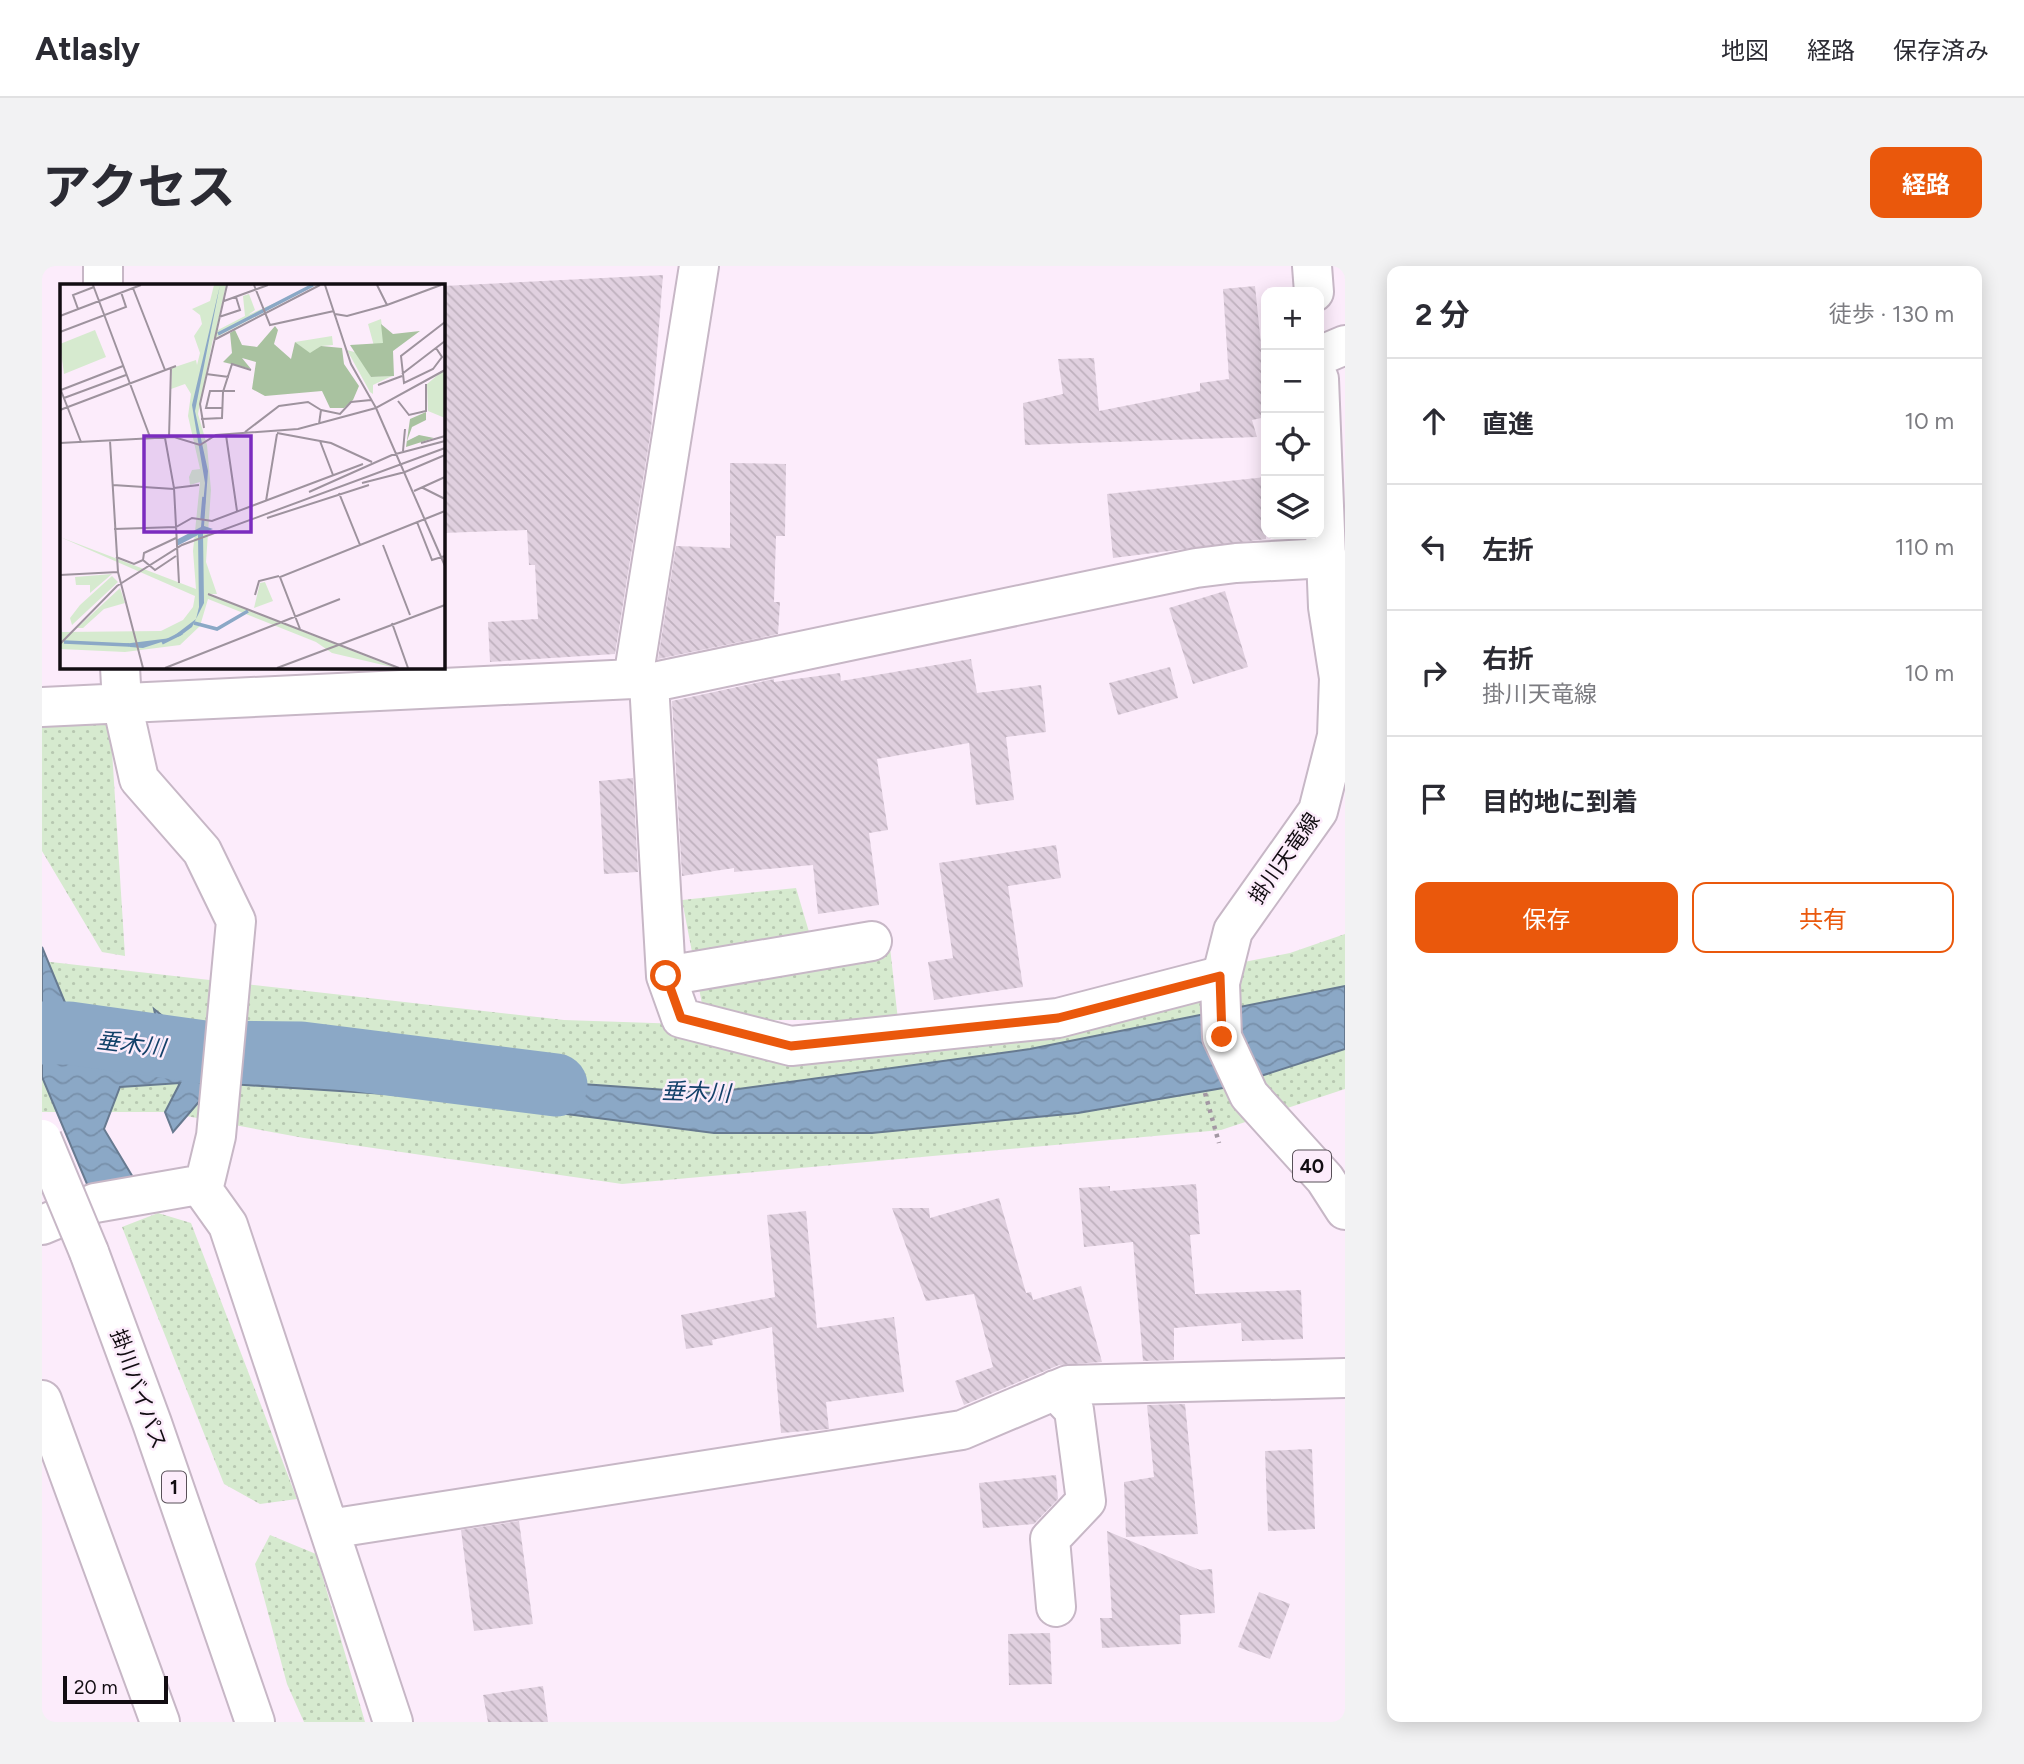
<!DOCTYPE html>
<html lang="ja">
<head>
<meta charset="utf-8">
<style>
	:root { --surface:#fff; --page:#f2f2f3; --text:#2b2b33; --muted:#7c7c81; --line:#e1e1e2; --accent:#ea580c }
	body { margin:0; font-family:Figtree,"Noto Sans JP",sans-serif; background:var(--page); color:var(--text) }
	.controls { position:absolute; right:21px; top:21px; display:grid; overflow:hidden; border-radius:14px; box-shadow:0 4px 18px #0003 }
	.controls button { width:63px; height:63px; display:grid; place-items:center; padding:0; border:0; border-bottom:2px solid var(--line); background:var(--surface); color:var(--text); font:35px sans-serif }
	.scale { position:absolute; left:21px; bottom:18px; width:105px; box-sizing:border-box; padding-left:7px; border:4px solid #120d12; border-top:0; font-size:19px; line-height:24px; white-space:nowrap; color:#120d12; -webkit-text-stroke:5px #fcecfb; paint-order:stroke }
	.stop { position:absolute; width:21px; height:21px; margin:-16px; border:5px solid #ea580c; border-radius:50%; background:#fff }
	.stop.end { background:#ea580c; border-color:#fff; box-shadow:0 2px 7px #0008 }
	.list { margin:0; padding:0; list-style:none }
	h2 { display:flex; justify-content:space-between; align-items:center; height:91px; margin:0; padding:0 28px; font-size:30px }
	h2 small { font-size:23px; font-weight:400; color:var(--muted) }
	.list li { display:grid; grid-template-columns:46px 1fr auto; gap:21px; align-items:center; box-sizing:border-box; height:126px; padding:0 28px; border-top:2px solid var(--line) }
	.list b { display:block; font-size:26px; white-space:nowrap }
	.list p { margin:0; font-size:23px; white-space:nowrap; color:var(--muted) }
	.list em { font-size:23px; font-style:normal; color:var(--muted) }
	.actions { display:flex; gap:14px; padding:21px 28px }
	.actions a { flex:1; padding:16px 0; border:2px solid var(--accent); border-radius:14px; text-align:center; font-size:24px; color:var(--accent) }
	.actions .main { background:var(--accent); color:#fff }
	.icon { flex:none; width:38px; height:38px; fill:none; stroke:currentColor; stroke-width:2; stroke-linecap:round; stroke-linejoin:round }
	.map { position:relative; flex:none; width:1303px; height:1456px; overflow:hidden; border-radius:14px }
	header { display:flex; align-items:center; gap:42px; box-sizing:border-box; height:98px; padding:0 35px; background:var(--surface); border-bottom:2px solid var(--line) }
	header strong { font-size:33px }
	nav { display:flex; gap:38px; margin-inline-start:auto; font-size:24px }
	.intro { display:flex; align-items:center; justify-content:space-between; box-sizing:border-box; height:168px; padding:0 42px }
	h1 { margin:0; font-size:49px }
	.button { padding:18px 32px; border-radius:14px; background:var(--accent); color:#fff; font-size:24px; font-weight:700 }
	main { display:flex; gap:42px; padding:0 42px }
	aside { flex:1; background:var(--surface); border-radius:14px; box-shadow:0 4px 18px #0003 }
	.map>svg:first-child { display:block }
	.grass { fill:url(#grass-dots) }
	.water { fill:url(#water-waves); stroke:#677a90; stroke-width:2 }
	.lines { fill:none; stroke-linecap:round; stroke-linejoin:round }
	.river { stroke:#8ba8c6; stroke-width:63 }
	.building { fill:url(#building-back-hatch) }
	.minor-casing { stroke:#c7b7c6; stroke-width:42 }
	.major-casing { stroke:#c7b7c6; stroke-width:42 }
	.highway-casing { stroke:#c7b7c6; stroke-width:42 }
	.path { stroke:#a397a3; stroke-width:4.5; stroke-dasharray:3.5 5; stroke-linecap:butt }
	.minor { stroke:#fff; stroke-width:38 }
	.major { stroke:#fff; stroke-width:38 }
	.highway { stroke:#fff; stroke-width:38 }
	.highway-bridge-casing { stroke:#c7b7c6; stroke-width:42; stroke-linecap:butt }
	.highway-bridge { stroke:#fff; stroke-width:38 }
	.route { stroke:#ea580c; stroke-width:9 }
	.labels { text-anchor:middle; dominant-baseline:central; stroke-width:5; stroke-linejoin:round; paint-order:stroke }
	.shield { fill:#fcecfb; stroke:#585058; stroke-width:2 }
	.shield-label { font-size:19px; font-weight:bold; fill:#120d12 }
	.street-label { font-size:21px; fill:#120d12; stroke:#fcecfb }
	.water-label { font-size:23px; font-style:italic; fill:#134169; stroke:#fcecfb }
	.inset-river { fill:none; stroke:#8ba8c6; stroke-width:3.5 }
	.inset-road { fill:none; stroke:#9e939e; stroke-width:2 }
	.view { fill:#7b2cbf; fill-opacity:0.15; stroke:#7b2cbf; stroke-width:3.5 }
	.inset-edge { fill:none; stroke:#120d12; stroke-width:3.5 }
</style>
</head>
<body>
<header>
<strong>Atlasly</strong>
<nav><a>地図</a><a>経路</a><a>保存済み</a></nav>
</header>
<div class="intro"><h1>アクセス</h1><a class="button">経路</a></div>
<main>
<div class="map">
<svg width="1303" height="1456" viewBox="0 0 1303 1456">
	<defs>
		<pattern id="grass-dots" width="8" height="8" patternUnits="userSpaceOnUse" patternTransform="scale(1.75)"><rect width="8" height="8" fill="#d6eacf"/><path d="M2 2h.1M6 6h.1" fill="none" stroke="#b7c8b1" stroke-width="1.8" stroke-linecap="round"/></pattern>
		<pattern id="water-waves" width="16" height="10" patternUnits="userSpaceOnUse" patternTransform="scale(1.75)"><rect width="16" height="10" fill="#8ba8c6"/><path d="M0 5q4-4 8 0t8 0" fill="none" stroke="#778fa9"/></pattern>
		<pattern id="building-back-hatch" width="6" height="6" patternUnits="userSpaceOnUse" patternTransform="scale(1.75)"><rect width="6" height="6" fill="#e0d0df"/><path d="M-1 5l2 2M0 0l6 6M5-1l2 2" fill="none" stroke="#bfb1be"/></pattern>
	</defs>
	<rect width="100%" height="100%" fill="#fcecfb"/>
	<!-- grass -->
	<path class="grass" d="M68,453l15,237 -23,-4 -60,-101v-130z
		M754,622l16,54 76,-13 10,91h-143l-53,-16 -20,-104z
		M1303,668v155l-124,41 -599,54 -318,-46 -139,-26h-123v-151l522,59 328,11 398,-78z
		M116,947l33,10 106,276 -37,5 -36,-20 -102,-257z
		M228,1269l46,19 49,168h-61l-17,-38 -32,-120z"/>
	<!-- water -->
	<path class="water" d="M0,681l24,58 52,35 43,1 -7,-32 42,34 274,33 239,17 321,-44 315,-63v63l-122,39 -145,25 -206,20h-158l-281,-36 -218,-14 -42,49 -8,-20 15,-29 -60,4 -16,42 30,50 -39,24 -53,-126z"/>
	<g class="lines">
		<!-- river -->
		<path class="river" d="M0,767h27l135,19 97,1 255,32"/>
	</g>
	<!-- building -->
	<path class="building" d="M621,9l-12,155 -36,224 -125,8 -2,-40 50,-3 -3,-54h-6l-2,-35 -84,3v-247z
		M1213,20l11,107v24l-14,3 5,17 -232,8 -2,-42 40,-9 -5,-35 36,-1 5,53 101,-20v-8l29,-4 -6,-90z
		M688,197l56,1 -1,72h-9l-2,66h6l-2,32 -120,25 18,-113 54,2z
		M1224,211v62l-153,19 -6,-64z
		M1183,325l23,76 -55,17 -24,-76z
		M929,393l6,34 64,-8 5,47 -40,5 8,63 -38,5 -7,-62 -92,16 11,71 -19,3 10,72 -61,9 -5,-49 -79,7v-4l-52,8 -10,-175 102,-22v3l66,-9 1,8z
		M1128,401l8,31 -60,17 -9,-32z
		M591,512l5,94 -34,2 -5,-93z
		M1014,579l5,33 -53,8 15,101 -89,13 -6,-38 25,-4 -14,-95z
		M1154,918l4,50 -10,1 5,59 106,-4 2,49 -61,2 -1,-18 -67,5v32l-31,1 -10,-119 -49,5 -5,-59 31,-2v5z
		M957,932l27,95 5,-1 2,8 48,-14 21,76 -43,3 -95,40 -9,-24 38,-14 -19,-73 -48,7 -34,-93h37l1,10z
		M764,945l11,117 77,-11 10,75 -78,10 3,27 -48,4 -9,-106 -60,13 1,5 -27,4 -5,-34 94,-18 -8,-82z
		M1143,1138l13,130 -72,3 -2,-55 30,-5 -7,-72z
		M1270,1183l3,80 -47,2 -3,-80z
		M1014,1209l2,24 -24,25 -51,4 -4,-45z
		M477,1255l14,103 -59,7 -13,-101z
		M1065,1265l93,39 12,-1 3,44 -35,2 1,29 -79,4 -2,-30h12z
		M1217,1326l31,12 -20,55 -32,-12z
		M1008,1367l2,51 -43,1 -1,-51z
		M501,1420l5,36h-60l-5,-27z"/>
	<g class="lines">
		<!-- minor casing -->
		<g class="minor-casing">
			<path id="minor" d="M61,0v19
				M1277,90l26,-11
				M78,401l2,36 17,76 63,72 34,70 -20,215 -13,54 25,35 165,497
				M591,413l66,-413
				M607,417l17,293 15,42 110,28 267,-28 162,-42
				M0,441l591,-28 16,4 547,-115 40,-5 91,-5
				M624,710l206,-35
				M0,959l53,-22 109,-19
				M1013,1124l19,20 12,91 -36,38 6,68
				M0,1134l118,322
				M287,1263l633,-99 106,-45 277,-7"/>
		</g>
		<!-- major casing -->
		<g class="major-casing">
			<path id="major" d="M1270,0l2,26
				M1277,113l9,228 11,71 -2,58 -19,75 -85,120 -13,52 2,54 27,58 76,84 20,31"/>
		</g>
		<!-- highway casing -->
		<g class="highway-casing">
			<path id="highway" d="M47,986l63,171 103,299"/>
		</g>
		<!-- path -->
		<path class="path" d="M1163,827l14,50"/>
		<!-- minor -->
		<use href="#minor" class="minor"/>
		<!-- major -->
		<use href="#major" class="major"/>
		<!-- highway -->
		<use href="#highway" class="highway"/>
		<!-- highway-bridge casing -->
		<g class="highway-bridge-casing">
			<path id="highway-bridge" d="M0,873l47,113"/>
		</g>
		<!-- highway-bridge -->
		<use href="#highway-bridge" class="highway-bridge"/>
	</g>
	<g class="lines">
		<!-- route -->
		<path class="route" d="M624,710l15,42 110,28 267,-28 162,-42 2,61"/>
	</g>
	<g class="labels">
		<!-- shield labels -->
		<g class="shield">
			<rect x="1251" y="884.5" width="38" height="31" rx="5"/>
			<rect x="120" y="1205.5" width="24" height="31" rx="5"/>
		</g>
		<g class="shield-label">
			<text x="1270" y="900">40</text>
			<text x="132" y="1221">1</text>
		</g>
		<!-- street labels -->
		<g class="street-label">
			<text transform="translate(1242 592) rotate(-55)">掛川天竜線</text>
			<text transform="translate(97 1123) rotate(70)">掛川バイパス</text>
		</g>
		<!-- water labels -->
		<g class="water-label">
			<text transform="translate(89 778) rotate(7)">垂木川</text>
			<text transform="translate(654 826) rotate(2)">垂木川</text>
		</g>
	</g>
	<!-- overview -->
	<g transform="translate(18 18)">
		<rect width="385" height="385" fill="#fcecfb"/>
		<path d="M154,1h12l-10,46 29,-15 -2,-20 6,-2 6,16 -7,5 68,-30 -103,54 -15,75 9,31 4,45 -5,72 11,32h-10l189,74 -64,-15 -16,-11 -108,-43 -8,27 -20,19 -55,7 -65,-3v-27l2,10 99,-1 22,-11 10,-13 2,-11 -135,-59 136,52 -3,-38 7,-69 -10,3 -1,-8 3,-7 8,-1 -12,-53 3,-22 -6,-10 -14,5 1,-21 24,-8 1,5 3,-12 -6,-17 8,-12 -2,-9 -8,-6 18,-8zM321,35l3,24 -10,3 -6,-22zM272,52l1,9 -12,1 -11,8 -15,-12zM287,66l11,3 13,24 21,-1 -19,9v9l-3,-2zM385,85v49l-17,-7 -1,-27zM52,290l-22,19v-8h-14l-1,-8zM52,292l6,6 -46,43 -2,-7 10,-13zM205,298l8,19 -19,7 6,-25zM60,304l5,15 -21,6 -21,19h-6z" fill="#d6eacf"/>
		<path d="M321,40l12,10 27,-3 -27,20 1,25 -23,1 -21,-32 33,-2zM215,42l3,4 -4,14 17,15 4,-17 15,11 11,-7 21,2 2,16 15,22 -6,14 -9,8h-14l-8,-17 -57,5 -13,-7 4,-27 -14,-4 9,11 -28,-7 9,-9 -2,-20 5,-3 7,15 15,2zM366,128v8l-14,7 -5,14 12,-6 15,3 -28,9 4,-28z" fill="#a9c2a0"/>
		<path d="M35,46l11,27 -42,17 -4,-30z" fill="#d6eacf"/>
		<path d="M160,1l-25,126 13,60 -4,55 9,3 -10,4 1,70 -12,24 -12,9 -37,12 -13,-1 -7,-3 48,-6 25,-19 3,-12 -1,-72 -21,11 -1,-6 25,-13 4,-44 -13,-78z" fill="#8ba8c6"/>
		<path class="inset-river" d="M158,50l95,-49M142,236l2,-23M134,339l23,6 31,-18M4,358l65,3M102,359l20,-10"/>
		<path class="inset-road" d="M33,1l57,152M194,1l16,40 64,-14M265,1l26,79 25,44 69,-38M317,1l10,20M73,4l32,82M164,17l44,-16M18,25l-5,-14 21,-8M275,30l12,2 40,-11 54,-20M0,32l81,-31M159,33l21,-7 -4,-13M0,48l66,-25 -5,-15M154,56l106,-55M376,64l6,9 -9,12 -29,14 -3,-27 44,-34M146,90l23,3M342,90l43,-33M318,101l24,-9M0,104l21,54M1,106l62,-24M4,114l62,-23M338,117l11,14 17,-4v-27M162,124h-16l4,-17h25M0,126l116,-44M141,135l21,-1 1,-26 9,-28 19,6M259,140l2,-14 19,4 11,-12 20,-2M144,144l-4,-24 27,-119M185,148l34,-26 29,-4 13,8M217,149l54,10 41,19M166,151l11,76M109,153l2,-70M105,154l9,50 5,95M50,157l8,131 25,96M260,157l13,34M0,159l114,-6 26,8 16,-10 82,-6 78,-21 69,158M361,159l24,-7M343,167l2,-22M302,199l43,-11 40,-17M53,201l61,4M114,204l25,-3M363,204l22,11M354,207l31,-14M249,208l83,-37 53,-14M279,209l21,52M206,217l11,-67M207,234l102,-33M357,238l15,38 13,-4M54,245l62,-2 16,-9 20,3 151,-57M116,254l-32,15 -1,7 12,10 21,-14M323,261l27,70M56,273l18,7 9,-4M0,291l58,-3M148,310l191,74M195,311l4,-14 20,-5M332,339l16,45M240,345l-20,-52 165,-66M0,360l57,-58 65,-41 263,-97M105,384l175,-69M217,384l168,-63"/>
		<path class="view" d="M84,152h107v96h-107z"/>
		<rect width="385" height="385" class="inset-edge"/>
	</g>
</svg>
<div class="controls">
<button>+</button>
<button>−</button>
<button><svg class="icon" aria-label="locate" viewBox="0 0 24 24"><circle cx="12" cy="12" r="6"/><path d="M12 2v4M12 18v4M2 12h4M18 12h4"/></svg></button>
<button><svg class="icon" aria-label="layers" viewBox="0 0 24 24"><path d="M12 4l9 5-9 5-9-5zM3 14l9 5 9-5"/></svg></button>
</div>
<div class="scale">20 m</div>
<div class="stop" style="left:624px;top:710px"></div>
<div class="stop end" style="left:1180px;top:771px"></div>
</div>
<aside>
<h2>2 分<small>徒歩 · 130 m</small></h2>
<ul class="list">
<li><svg class="icon" aria-label="ahead" viewBox="0 0 24 24"><path d="M12 20V5M6 11l6-6 6 6"/></svg><div><b>直進</b></div><em>10 m</em></li>
<li><svg class="icon" aria-label="left" viewBox="0 0 24 24"><path d="M17 20v-9H6M10 6l-5 5 5 5"/></svg><div><b>左折</b></div><em>110 m</em></li>
<li><svg class="icon" aria-label="right" viewBox="0 0 24 24"><path d="M7 20v-9h11M14 6l5 5-5 5"/></svg><div><b>右折</b><p>掛川天竜線</p></div><em>10 m</em></li>
<li><svg class="icon" aria-label="arrive" viewBox="0 0 24 24"><path d="M6 21V4h12l-3 4 3 4H6"/></svg><div><b>目的地に到着</b></div></li>
</ul>
<div class="actions"><a class="main">保存</a><a>共有</a></div>
</aside>
</main>
</body>
</html>
